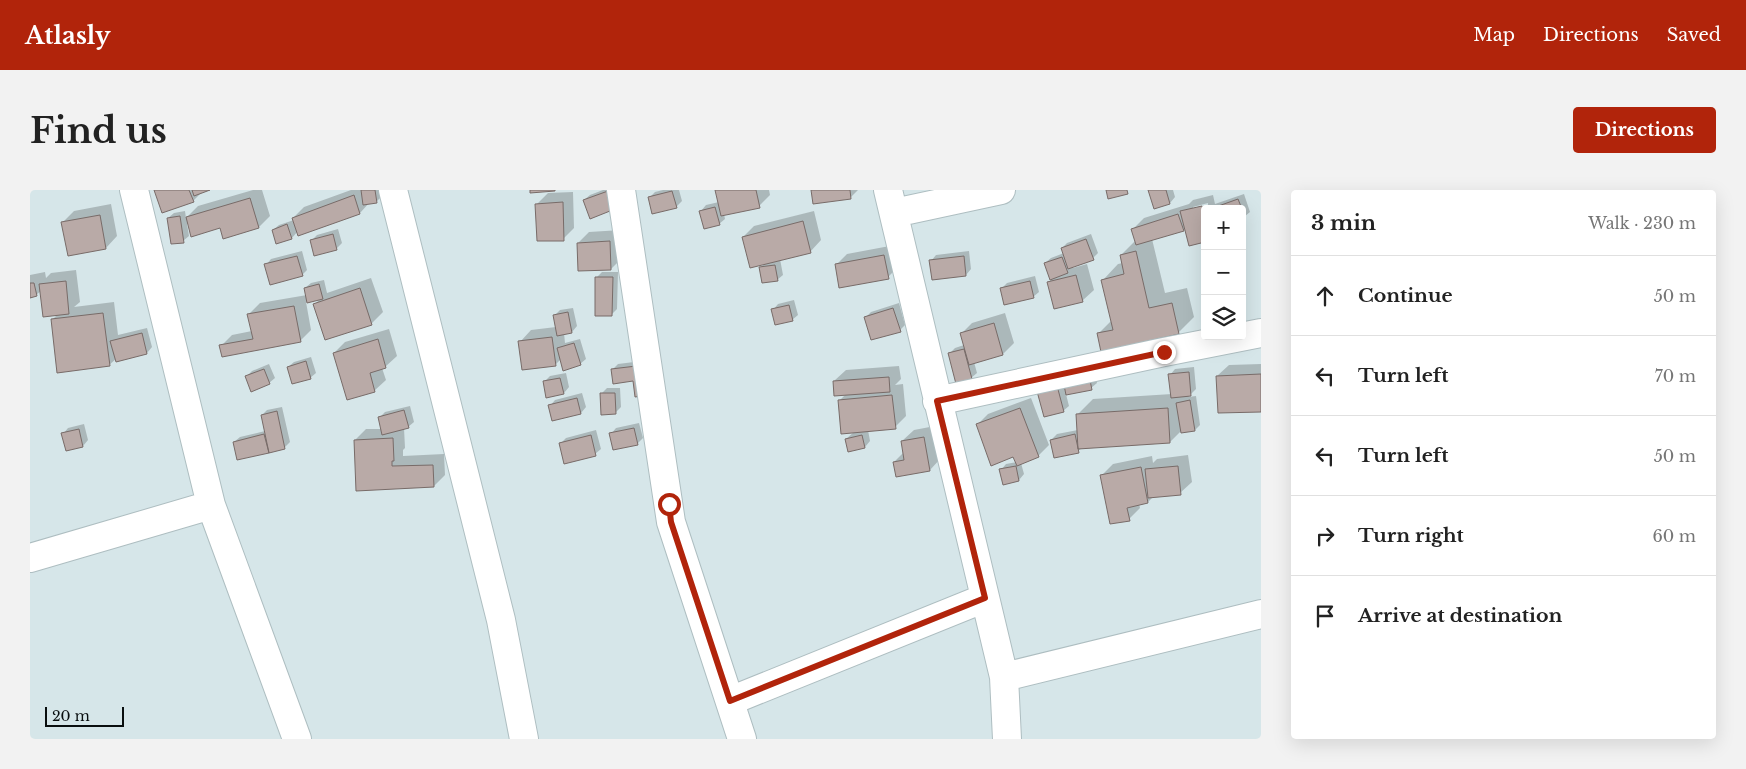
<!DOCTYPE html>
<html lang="en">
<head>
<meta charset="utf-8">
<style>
	:root { --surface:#fff; --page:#f2f2f2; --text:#222; --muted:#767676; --line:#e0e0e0; --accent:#b1240b }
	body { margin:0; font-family:"Libre Baskerville",serif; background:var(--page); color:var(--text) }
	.controls { position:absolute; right:15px; top:15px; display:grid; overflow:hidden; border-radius:5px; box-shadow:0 5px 20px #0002 }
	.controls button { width:45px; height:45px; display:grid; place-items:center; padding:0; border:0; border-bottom:1px solid var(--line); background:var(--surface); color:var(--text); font:25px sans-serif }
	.scale { position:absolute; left:15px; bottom:12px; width:79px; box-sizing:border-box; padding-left:5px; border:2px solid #090e0f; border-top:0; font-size:14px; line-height:18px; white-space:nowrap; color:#090e0f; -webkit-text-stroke:4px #d6e6e9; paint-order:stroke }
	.stop { position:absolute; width:15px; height:15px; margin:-11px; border:4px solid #b1240b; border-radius:50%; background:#fff }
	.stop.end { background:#b1240b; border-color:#fff; box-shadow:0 1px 5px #0008 }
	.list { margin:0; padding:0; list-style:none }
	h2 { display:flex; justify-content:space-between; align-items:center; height:65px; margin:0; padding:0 20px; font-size:21px }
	h2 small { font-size:16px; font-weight:400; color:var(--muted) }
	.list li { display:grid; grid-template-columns:32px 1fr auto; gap:15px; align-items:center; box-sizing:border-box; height:80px; padding:0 20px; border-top:1px solid var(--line) }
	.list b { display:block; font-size:19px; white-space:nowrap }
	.list em { font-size:16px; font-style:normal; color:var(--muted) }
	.icon { flex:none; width:28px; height:28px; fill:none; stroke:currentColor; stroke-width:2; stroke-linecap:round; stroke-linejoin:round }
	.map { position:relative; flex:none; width:1231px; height:549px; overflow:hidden; border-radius:5px }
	header { display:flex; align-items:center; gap:30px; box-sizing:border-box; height:70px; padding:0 25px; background:var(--accent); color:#fff }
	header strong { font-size:24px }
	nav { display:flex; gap:28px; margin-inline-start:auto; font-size:18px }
	.intro { display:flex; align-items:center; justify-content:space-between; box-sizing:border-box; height:120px; padding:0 30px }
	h1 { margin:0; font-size:35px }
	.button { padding:12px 22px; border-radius:5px; background:var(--accent); color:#fff; font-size:18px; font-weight:700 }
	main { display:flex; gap:30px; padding:0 30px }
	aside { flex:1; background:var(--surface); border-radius:5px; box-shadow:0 5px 20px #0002 }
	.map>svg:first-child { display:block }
	.shadow { fill:#0003; fill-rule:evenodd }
	.building { fill:#b9aaa7; stroke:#786b68 }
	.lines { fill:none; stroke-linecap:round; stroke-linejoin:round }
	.minor-casing { stroke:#aebec1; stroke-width:30 }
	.minor { stroke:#fff; stroke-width:28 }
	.route { stroke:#b1240b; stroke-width:6 }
</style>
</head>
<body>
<header>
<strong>Atlasly</strong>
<nav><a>Map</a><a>Directions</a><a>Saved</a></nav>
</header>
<div class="intro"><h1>Find us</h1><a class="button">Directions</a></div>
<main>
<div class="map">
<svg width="1231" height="549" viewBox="0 0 1231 549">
	<rect width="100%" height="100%" fill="#d6e6e9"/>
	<!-- shadow -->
	<path class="shadow" d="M125,0h51l-4,2 -9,9z
		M223,0h9l8,26 -11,11h-38l-32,-4 -2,1 2,12 -6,5 -15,-23 6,-5 11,-2 1,7 12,-12z
		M321,0h30l1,6 -6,6h-6l-10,11 -62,18 -6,7 -15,5 -4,-13 6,-5 15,-5 -1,-2 11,-11z
		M573,0h12l-31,10 6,-5z
		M633,0h16l3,11 -6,6 -27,-9 6,-6z
		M686,0h53l1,5 -11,11 -35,8 1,5 -6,5 -18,-13 5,-6 13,-3z
		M782,0h46l-8,8z
		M1119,0h24l2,7 -5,6 -15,4z
		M543,2l1,36 -11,11 -26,-35 11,-11z
		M1214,4l6,18 -6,5 -2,1v-9h-37v32l-19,-14 -3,2 -31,10 13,54 22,-5 7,29 -16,16 -80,1 14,-14 -9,-40 15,-16 5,-1 -2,-8 15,-15 -4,-10 12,-12 45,-14 4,-4 20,-5 2,9zM1178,13v3l-15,3v-2z
		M81,14l6,32 -11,12 -43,-26 11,-11z
		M784,21l7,29 -11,12 -30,7 3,16 -6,5 -16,-13 4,-4 -22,-26 11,-11z
		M308,39l4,14 -6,6 -24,-9 5,-5z
		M591,40l1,28 -11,11 -33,-26 11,-11z
		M1061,44l7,19 -5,5 -20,8v2l14,-4 7,26 -12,11 -33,-19 2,-2 -6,-17 6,-5 13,-5 -2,-5 5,-5z
		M865,55l4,21 -11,11 -52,-12 11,-11z
		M272,61l5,19 -5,5 -36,-10 5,-6z
		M939,61l2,18 -5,6 -35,-14 5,-6z
		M46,80l4,32 -6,5 40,-5 4,33 29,-7 5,19 -5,6 -31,6 -7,6 -57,-45 6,-6 -17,-23 -5,4 -6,2v-22l15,-3 1,6 5,-5z
		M572,82h16l-1,37 -5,5 -15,-37z
		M1005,86l4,16 -6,5 -32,-8 6,-6z
		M341,88l12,34 -12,12 -57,-19 6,-6 -14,3 5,28 -11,11 -79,5 11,-11 20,-4 -3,-17 11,-11 47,-8 -2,-7 6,-5 13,-3 3,13z
		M764,110l4,15 -6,5 -19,-10 5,-6z
		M869,113l6,22 -5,5 -34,-13 5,-5z
		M543,118l4,18 -5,6 -8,1 1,10 15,-4 6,20 -6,5 -19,-5 -6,6 -35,-23 11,-12 25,-3 -2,-11 6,-6z
		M975,123l9,30 -11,11 -29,8 3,11 -6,5 -22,-24 6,-6 9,-3 -3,-11 11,-11z
		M359,139l8,27 -12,11 -3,1 4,12 -12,11 -40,-38 11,-11z
		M281,167l5,16 -6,5 -22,-11 6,-5z
		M620,170l-16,20 -21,-11 5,-5z
		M239,174l6,14 -6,5 -23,-6 6,-6z
		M1231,174v47l-44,-35 12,-11z
		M869,176l2,13 -6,6 8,-1 3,32 -11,11 -27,3 2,11 -5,6 -16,3 -3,-11 8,-7 -15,-31 7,-7 -12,-13 12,-11z
		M1164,177l2,22 -8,8 8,-1 4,29 -5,5h-13l-12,12 -88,6 -4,3 -27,-11 6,-6 21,-4v-16l15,-15 79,-5 -2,-19 5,-6z
		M1064,180l3,13 -6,5 -25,6 3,12 -6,5 -27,-27z
		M536,183l3,14 -5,6 -20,-11 6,-6z
		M577,198h13l1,19 -6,6 -14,-19z
		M552,203l4,14 -5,6 -31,-7 5,-6z
		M1001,208l18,47 -11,11 -17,7 3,11 -5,6 -15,3 -3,-13 5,-6 11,-2 -3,-6 -37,-31 11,-11z
		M380,216l4,16 -6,5 -4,1 1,20 -2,2v6l41,-2 1,21 -11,11 -77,3 -2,-49 11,-11h16l-3,-11 6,-6z
		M252,217l8,35 -6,6 -46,10 -4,-16 6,-5 25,-6 -3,-16 5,-5z
		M609,233l4,15 -6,6 -26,-10 5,-6z
		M54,234l4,16 -5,6 -20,-12 5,-6z
		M905,236l6,32 -11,12 -36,-8 10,-10 -2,-11 12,-11z
		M566,240l5,19 -6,5 -35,-10 6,-6z
		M1158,265l4,27 -12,11 -27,4 -5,5 -9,2 1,4 -11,11 -27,-44 11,-11 39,-8 1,7 4,-4z"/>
	<!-- building -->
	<path class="building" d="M124,0h35l5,12 -32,11z
		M162,0h18l-16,6z
		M331,0h14l2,13 -14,2z
		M500,0h25v1l-25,2z
		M685,0h41l4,18 -39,8z
		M781,0h39l1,9 -38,5z
		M1076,0h21l1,4 -20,5z
		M1118,0h18l4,14 -16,5z
		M578,1l7,18 -25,10 -7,-19z
		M642,1l5,17 -25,6 -4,-17z
		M324,5l6,19 -62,22 -6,-18z
		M220,8l9,30 -36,11 -3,-11 -29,9 -5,-20z
		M1208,9l4,10h-32z
		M533,12l1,39h-27l-2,-37z
		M1172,16l3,11v25l-16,4 -9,-35z
		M685,17l5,18 -16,4 -5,-18z
		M1148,24l6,17 -48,14 -5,-16z
		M70,25l6,34 -38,7 -7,-34z
		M150,26l4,27 -13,1 -4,-26z
		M773,31l8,32 -61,15 -8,-31z
		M257,34l5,15 -16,5 -4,-14z
		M303,44l4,16 -23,6 -4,-16z
		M1056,49l8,21 -26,9 -7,-21z
		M580,51l1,29 -33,1 -1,-28z
		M1106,61l13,57 23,-5 7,31 -78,18 -4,-19 16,-3 -12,-50 23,-6 -4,-19z
		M854,65l5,24 -50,9 -4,-24z
		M267,66l6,20 -33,9 -6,-21z
		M934,66l2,20 -34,4 -3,-20z
		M1032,67l6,16 -18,7 -6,-17z
		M745,75l3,16 -16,2 -3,-16z
		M1046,85l7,27 -29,7 -7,-27z
		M565,87h18l-1,39h-17z
		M36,91l3,33 -26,3 -4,-33z
		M1000,91l4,17 -30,7 -4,-17z
		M0,93h4l3,13 -7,2z
		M289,94l4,15 -16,4 -3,-15z
		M330,98l12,37 -47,15 -12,-36z
		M759,115l4,16 -18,4 -4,-16z
		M264,116l7,36 -79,15 -3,-12 34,-6 -6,-25z
		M863,118l8,24 -30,8 -7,-23z
		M538,122l4,21 -15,3 -4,-21z
		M73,123l7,53 -53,7 -6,-54z
		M964,133l9,32 -34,10 -9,-32z
		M112,143l5,21 -31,8 -6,-21z
		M522,147l4,29 -34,4 -4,-29z
		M348,149l8,29 -16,5 5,19 -28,8 -14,-47z
		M544,153l7,22 -18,6 -6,-23z
		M934,159l8,30 -16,5 -8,-31z
		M276,171l5,18 -19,5 -5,-17z
		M615,175l4,30 -14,2 -2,-16 -20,3 -2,-15z
		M234,179l6,15 -19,8 -6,-16z
		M1159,182l2,24 -20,2 -3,-24z
		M1231,184v38l-43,1 -2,-37z
		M1059,185l3,15 -26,5 -3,-15z
		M859,187l1,15 -56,4 -1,-15z
		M530,188l4,16 -18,4 -3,-17z
		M1025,188l9,34 -20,5 -9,-33z
		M570,203h15l1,21 -15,1z
		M862,205l4,34 -55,5 -3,-34z
		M547,208l4,16 -29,7 -4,-16z
		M1160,210l5,31 -14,2 -5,-30z
		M990,218l19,49 -22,9 -4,-9 -22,9 -15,-42z
		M1138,218l2,35 -92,6 -2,-35z
		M374,220l5,18 -27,7 -4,-18z
		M247,221l8,38 -16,4 -8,-38z
		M604,238l4,17 -25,5 -4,-17z
		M49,239l4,18 -17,4 -5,-18z
		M234,244l5,19 -32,7 -4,-18z
		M1045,244l4,19 -25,5 -4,-18z
		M561,245l5,21 -32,8 -5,-21z
		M832,245l3,13 -17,4 -3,-13z
		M894,247l6,34 -34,6 -3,-15 11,-2 -3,-19z
		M363,248l1,23h-2v5l41,-1 1,22 -78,4 -2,-51z
		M986,276l3,15 -16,4 -4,-16z
		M1148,276l3,29 -33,3 -3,-29z
		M1111,277l7,36 -21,5 3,13 -20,3 -10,-49z"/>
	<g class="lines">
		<!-- minor casing -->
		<g class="minor-casing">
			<path id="minor" d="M104,0l77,315 86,234
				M363,0l108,430 23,119
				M591,0l50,332 71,217
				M858,0l116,487 3,62
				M864,23l107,-23
				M907,211l227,-49 97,-19
				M0,368l181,-53
				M974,487l257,-63
				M700,511l255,-103"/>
		</g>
		<!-- minor -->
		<use href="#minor" class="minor"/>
	</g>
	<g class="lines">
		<!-- route -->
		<path class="route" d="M639,314l2,18 59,179 255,-103 -48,-197 227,-49"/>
	</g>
</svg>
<div class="controls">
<button>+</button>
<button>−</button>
<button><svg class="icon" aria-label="layers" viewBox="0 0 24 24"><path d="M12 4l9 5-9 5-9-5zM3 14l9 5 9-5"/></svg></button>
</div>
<div class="scale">20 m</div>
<div class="stop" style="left:639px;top:314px"></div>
<div class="stop end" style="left:1134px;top:162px"></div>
</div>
<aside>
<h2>3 min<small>Walk · 230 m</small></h2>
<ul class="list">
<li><svg class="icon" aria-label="ahead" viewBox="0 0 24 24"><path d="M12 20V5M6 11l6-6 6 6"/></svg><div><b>Continue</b></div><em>50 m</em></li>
<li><svg class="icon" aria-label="left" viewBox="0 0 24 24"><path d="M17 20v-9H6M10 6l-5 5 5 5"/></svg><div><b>Turn left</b></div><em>70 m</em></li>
<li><svg class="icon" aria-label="left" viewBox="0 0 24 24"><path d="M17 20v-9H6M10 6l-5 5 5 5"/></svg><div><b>Turn left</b></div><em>50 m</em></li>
<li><svg class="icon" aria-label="right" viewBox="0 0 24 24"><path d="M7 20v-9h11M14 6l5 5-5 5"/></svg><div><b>Turn right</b></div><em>60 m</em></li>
<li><svg class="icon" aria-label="arrive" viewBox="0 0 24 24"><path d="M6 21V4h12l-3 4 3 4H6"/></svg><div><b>Arrive at destination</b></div></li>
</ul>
</aside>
</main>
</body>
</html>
